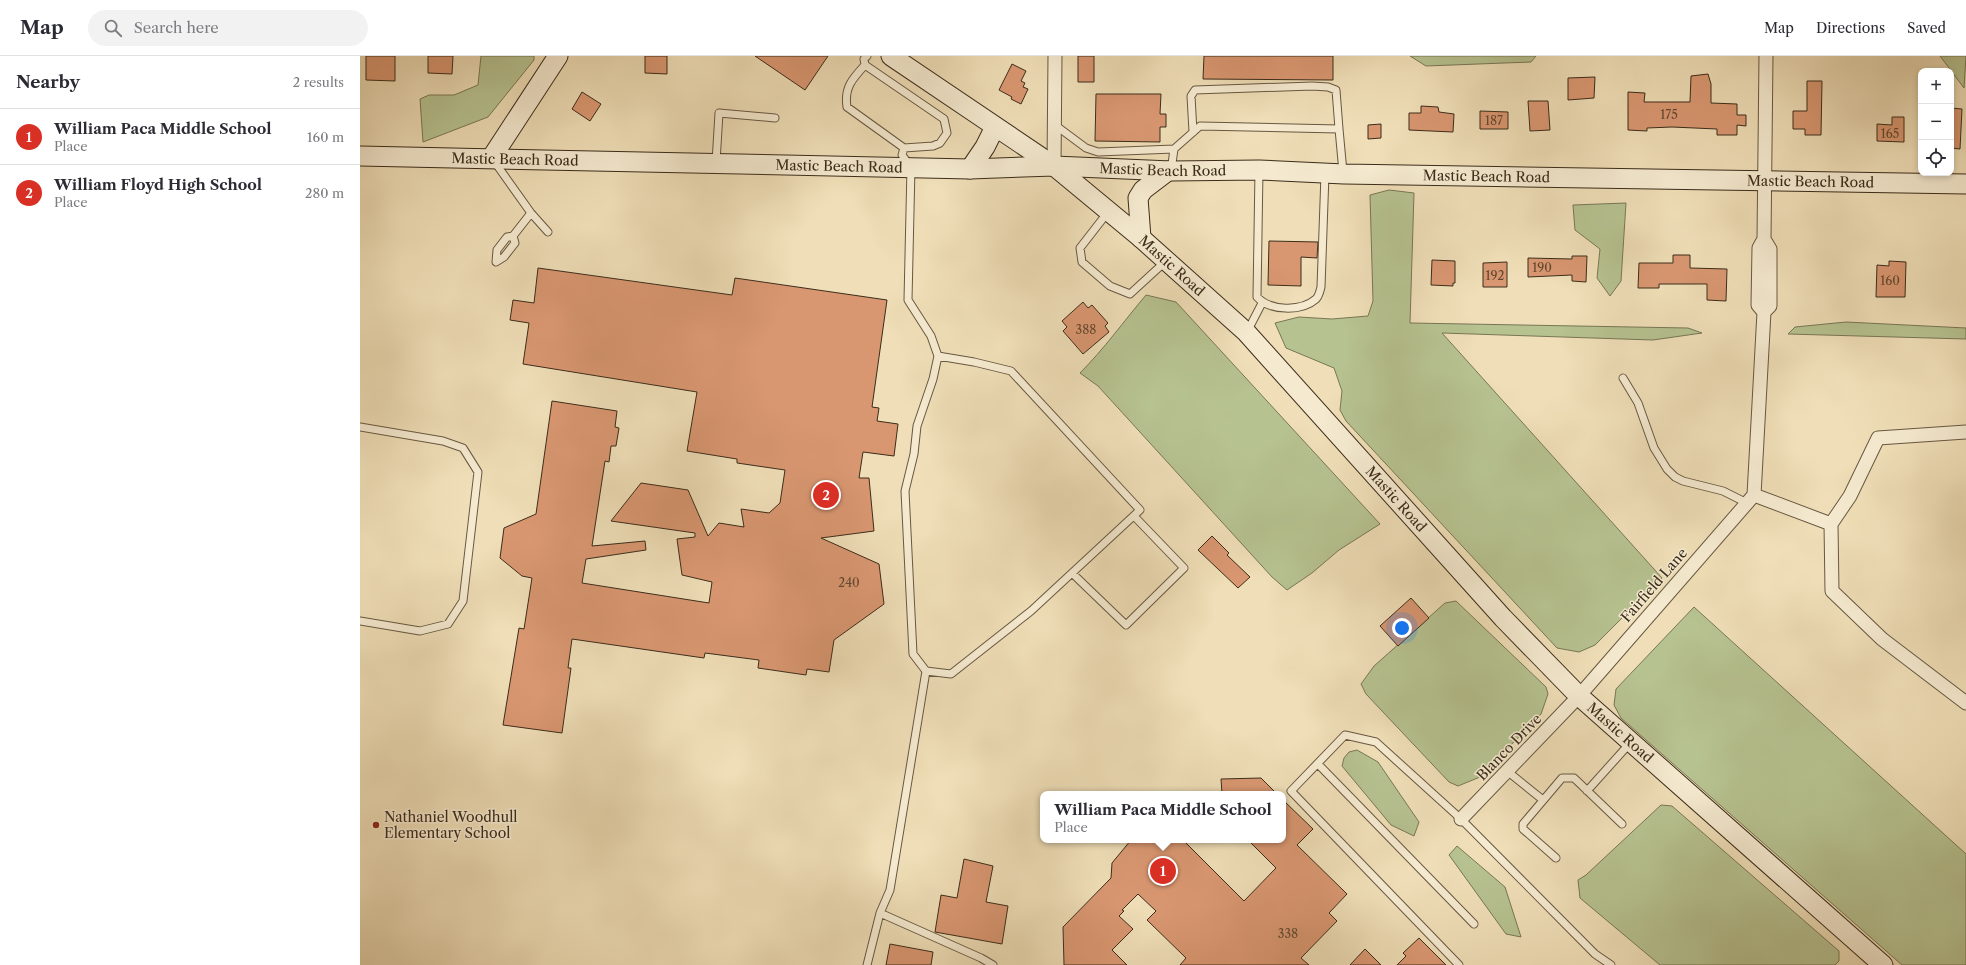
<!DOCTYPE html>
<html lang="en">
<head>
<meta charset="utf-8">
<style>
	:root { --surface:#fff; --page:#f2f2f3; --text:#2b2b33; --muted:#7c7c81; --line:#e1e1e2; --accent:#d93025 }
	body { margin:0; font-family:"Libre Caslon Text",serif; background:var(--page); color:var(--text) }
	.controls { position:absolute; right:12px; top:12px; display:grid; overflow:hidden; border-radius:8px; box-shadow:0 2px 6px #0003 }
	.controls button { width:36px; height:36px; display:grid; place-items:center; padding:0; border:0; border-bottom:1px solid var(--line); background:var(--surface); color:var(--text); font:20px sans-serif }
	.you { position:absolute; left:1042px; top:572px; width:14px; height:14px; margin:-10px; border:3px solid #fff; border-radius:50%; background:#1a73e8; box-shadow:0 0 0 6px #1a73e833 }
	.badge { display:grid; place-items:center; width:26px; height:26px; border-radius:50%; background:var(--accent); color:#fff; font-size:13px; font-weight:700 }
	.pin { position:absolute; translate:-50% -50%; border:2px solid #fff; box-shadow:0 1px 4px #0006 }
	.popup { position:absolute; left:680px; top:735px; width:246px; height:52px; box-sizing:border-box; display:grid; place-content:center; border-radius:8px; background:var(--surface); filter:drop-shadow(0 1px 3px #0005); font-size:13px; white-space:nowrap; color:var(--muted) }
	.popup b { font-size:15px; color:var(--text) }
	.popup::after { content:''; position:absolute; left:50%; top:100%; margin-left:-8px; border:8px solid transparent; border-top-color:var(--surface) }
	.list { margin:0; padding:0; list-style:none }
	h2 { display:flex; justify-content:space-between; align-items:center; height:52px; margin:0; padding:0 16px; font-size:17px }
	h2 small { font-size:13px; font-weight:400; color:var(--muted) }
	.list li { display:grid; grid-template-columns:26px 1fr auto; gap:12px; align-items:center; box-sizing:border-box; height:56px; padding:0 16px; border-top:1px solid var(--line) }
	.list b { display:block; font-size:15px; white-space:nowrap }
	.list p { margin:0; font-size:13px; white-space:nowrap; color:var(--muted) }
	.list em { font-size:13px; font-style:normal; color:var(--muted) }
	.icon { flex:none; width:22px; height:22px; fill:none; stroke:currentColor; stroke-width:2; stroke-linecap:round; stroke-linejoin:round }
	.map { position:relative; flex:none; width:1606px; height:909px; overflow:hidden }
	header { display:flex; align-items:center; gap:24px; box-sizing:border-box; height:56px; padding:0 20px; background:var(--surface); border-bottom:1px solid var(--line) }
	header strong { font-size:19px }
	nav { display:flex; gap:22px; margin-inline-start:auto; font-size:14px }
	.search { width:280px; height:36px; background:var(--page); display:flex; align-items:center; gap:10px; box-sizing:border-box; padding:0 14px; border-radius:22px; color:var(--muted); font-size:15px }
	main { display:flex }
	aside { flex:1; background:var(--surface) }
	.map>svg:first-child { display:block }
	.green { fill:#b6c290; stroke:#787755 }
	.building { fill:#d99771; stroke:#3b2c1a }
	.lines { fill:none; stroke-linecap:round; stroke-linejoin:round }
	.lane-casing { stroke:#685841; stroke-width:9 }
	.street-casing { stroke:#685841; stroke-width:15 }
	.secondary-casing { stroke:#3b2c1a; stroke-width:21 }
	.lane { stroke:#f5ead0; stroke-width:7 }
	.street { stroke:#f5ead0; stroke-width:13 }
	.secondary { stroke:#f5ead0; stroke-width:19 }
	.poi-dot { fill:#8f2418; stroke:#f5ead0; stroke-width:1.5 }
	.labels { text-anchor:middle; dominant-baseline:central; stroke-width:3; stroke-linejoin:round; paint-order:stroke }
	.number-label { font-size:12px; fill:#624730 }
	.street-label { font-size:14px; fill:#3b2c1a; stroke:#f5ead0 }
	.poi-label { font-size:14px; fill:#3b2c1a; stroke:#f5ead0; text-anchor:start }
</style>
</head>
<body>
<header>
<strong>Map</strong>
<div class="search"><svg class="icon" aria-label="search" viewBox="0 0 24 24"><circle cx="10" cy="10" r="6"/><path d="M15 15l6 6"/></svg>Search here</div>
<nav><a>Map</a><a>Directions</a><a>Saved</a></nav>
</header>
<main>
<aside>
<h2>Nearby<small>2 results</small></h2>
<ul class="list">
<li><span class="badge">1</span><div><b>William Paca Middle School</b><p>Place</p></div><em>160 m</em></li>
<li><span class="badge">2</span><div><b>William Floyd High School</b><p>Place</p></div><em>280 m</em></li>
</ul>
</aside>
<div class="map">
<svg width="1606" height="909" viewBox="0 0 1606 909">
	<rect width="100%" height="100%" fill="#efdeb7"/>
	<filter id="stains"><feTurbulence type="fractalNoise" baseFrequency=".005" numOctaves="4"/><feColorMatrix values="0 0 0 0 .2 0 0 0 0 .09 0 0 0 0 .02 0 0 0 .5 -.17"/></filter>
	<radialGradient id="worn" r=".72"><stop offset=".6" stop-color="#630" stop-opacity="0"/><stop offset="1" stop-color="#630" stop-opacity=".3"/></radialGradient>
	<!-- green -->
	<path class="green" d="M121,0h53v4l-46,57 -65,25 -3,-43 9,-4h25l24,-10z
		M1050,0h126l-5,6 -105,4z
		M1580,0h26l-2,32z
		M1029,134l25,3 -4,130 278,5 14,5 -49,7 -211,-7 220,245 -67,67 -16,7 -22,-4 -211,-227 -6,-11 2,-19 -8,-23 -48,-20 -11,-25 24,-6 33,2 36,-3 5,-15 -3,-106z
		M1266,147l-5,78 -11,15 -13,-18 3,-29 -25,-19 -2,-25z
		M786,239l30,7 204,222 -41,26 -27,23 -25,17 -15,-13 -174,-191 -18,-13c24,-24 44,-52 66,-78z
		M1486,266l120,6v11l-178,-5 7,-7z
		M1096,545l90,86 2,7 -7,20 -61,63 -22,9 -9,-4 -83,-88 -5,-10 13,-18 71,-63z
		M1334,551l272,247v111h-64l-281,-247 -7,-13 2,-16z
		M997,694l21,12 41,60 -5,14 -23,-11 -49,-59 2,-8 5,-6z
		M1301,749l11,1 167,145v10l-4,4h-175l-80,-67 -2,-18 8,-5z
		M1097,790l48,41 16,50 -15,-3 -57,-79z"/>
	<!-- building -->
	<path class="building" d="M6,0h29v25l-29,-1z
		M68,0h25l-1,18 -24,-1z
		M285,0h22v18l-22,-1z
		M395,0h73l-23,34z
		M718,0h16v26h-16z
		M844,0h129v24l-130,-1z
		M652,8l14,7 -5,10 4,2 -2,4 5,2 -7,15 -10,-5 1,-2 -13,-7z
		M1348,18l3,10v19l26,1v11h9v11l-9,-1v10h-20v-6l-45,-2 -25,1v3l-19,-1v-38l17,1 -1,9h46l1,-26z
		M1235,21l-1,21 -26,2v-22z
		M1447,25h15l-1,54h-16v-6h-12v-18h14z
		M222,36l19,12 -11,17 -18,-12z
		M736,38h65l-1,20h6v13h-6v15l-65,-1z
		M1168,45h20l2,29 -20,1z
		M1061,50l17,1 1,5 15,2 -1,18 -44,-2v-17h12z
		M1591,52l11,1 -2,40 -9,-1z
		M1120,55l28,1v17h-28z
		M1532,61h12v25l-27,-1v-17l15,1z
		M1021,68v14l-13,1v-14z
		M909,185l49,1 -1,16 -16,-1v29l-33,-1z
		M1313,199h17v13l37,1 -1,32 -19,-1v-16h-48v4h-21l1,-25h34z
		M1212,200h15l-1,26 -14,-1v-6l-44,2v-19l44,1z
		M1072,204l23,1v22h-2v3l-22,-1z
		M1529,205l17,1 -1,35h-29l1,-32 12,1z
		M1147,206v25h-24v-24z
		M178,212l194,27 3,-17 152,22 -15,107 7,1 -2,13 21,3 -4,32 -31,-4 -4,26h10l5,53 -53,7 58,26 5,40 -50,36 -5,32 -22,-3 -1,6 -48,-7 1,-8 -54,-7 -1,5 -132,-19 -4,29h3l-9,65 -59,-8 16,-97 5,1 8,-51 -10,-2 -22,-18 4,-30 32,-14 16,-113 65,10 -2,16 4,1 -3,18h-5l-2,16 -4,-1 -13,85 53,-5 1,9 -60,9 -4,24 127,20 3,-21 -30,-7 -5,-36 18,-2v-4l-84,-12 30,-38 47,7 20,46 11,-13 25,4 -3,-18 28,4 11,-10 5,-33 -48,-7v-4l-50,-8 10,-59 -174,-28 6,-41 -19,-3 3,-20 21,3z
		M723,246l5,6 4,-3 16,18 -3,3 4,6 -26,22 -20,-23 4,-4 -5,-6z
		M852,480l17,17 -2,2 23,22 -12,11 -40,-38z
		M1051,542l18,20 -31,28 -18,-20z
		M901,722l16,16h-55l-1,-15z
		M923,744l30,29 -16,16 50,49 -18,19 8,8 -36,37 8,7h-129l6,-7 -39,-38 9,-9 -18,-17 -16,16 2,1 -5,5 14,13 -21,21 15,15h-63l-1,-38 48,-49 1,-15 19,-23h52l61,61 32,-33 -28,-28h35z
		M604,803l29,7 -7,36 22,4 -6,38 -67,-12 6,-37 16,3z
		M1059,882l27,27h-49l9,-9 -3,-3z
		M530,888l43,8 -2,13h-45z
		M1005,893l16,16h-31z"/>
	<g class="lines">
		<!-- lane casing -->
		<g class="lane-casing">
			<path id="lane" d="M505,9c-13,14 -21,23 -18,42l57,41 29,-2 7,-3 7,-10 -3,-14 -79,-54 -1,-6 3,-3
				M695,69l31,23 12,4 76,-3 26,-23 139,3 4,43
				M833,76l-2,-36 4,-6 117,-4 16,1 8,3 3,39
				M134,105l37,52 17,19
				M356,106l3,-49 56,5
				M899,114l-2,127c13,14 44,15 59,2 3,-3 4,-8 5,-12l4,-113
				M811,115l3,-22
				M748,156l-28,36 2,14 28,24 20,8 36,-33
				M153,180l2,7 -11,14 -8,5 1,-12 10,-13 6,-1 18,-23
				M887,276l15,-29
				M1263,322l15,25 16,45 13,21 8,8 8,4 40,10 24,12
				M0,371l83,14 20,7 15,24 -15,129 -15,23 -28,7 -60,-10
				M712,517l54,52 58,-57 -50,-52
				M566,615l25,3 80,-63 109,-101 -129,-139 -37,-9 -36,-6
				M958,708l156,160
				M1147,715l36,29
				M1227,735l44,-49
				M1196,802l-33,-29v-5l39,-46h12l48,46
				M520,857l101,45 12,7
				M507,909l13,-52 10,-23 36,-219 -13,-17 -8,-163 9,-37 3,-28 16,-47 5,-23 -7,-20 -23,-36 3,-133 -9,-12 2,-7
				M1099,909l-168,-174 54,-56 31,7 85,77 134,135 16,11"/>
		</g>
		<!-- street casing -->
		<g class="street-casing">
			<path id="street" d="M694,110l1,-110
				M1404,183l6,10v57l-6,6 -6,-7 1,-57 5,-9 2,-183
				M1606,376l-88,6 -28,58 -19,28 1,67 50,48 84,64
				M1394,439l77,29
				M1101,763l118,-123 175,-201 10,-183"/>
		</g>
		<!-- secondary casing -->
		<g class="secondary-casing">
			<g id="secondary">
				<path id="s1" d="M531,0l163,110 87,72 105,94 257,286 76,78 304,269"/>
				<path id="s2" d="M0,100l610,13 84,-3 117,5 88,-1 85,4 622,10"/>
				<path d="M132,101l66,-101"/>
				<path d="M610,113l15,-22 10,-20"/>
				<path d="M781,182l-3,-40 5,-8 25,-19"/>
			</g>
		</g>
		<!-- lane -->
		<use href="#lane" class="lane"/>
		<!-- street -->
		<use href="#street" class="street"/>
		<!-- secondary -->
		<use href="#secondary" class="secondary"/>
	</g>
	<!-- markers -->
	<circle class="poi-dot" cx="16" cy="769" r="4"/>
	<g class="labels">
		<!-- number labels -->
		<g class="number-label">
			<text x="1309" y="58">175</text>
			<text x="1134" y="64">187</text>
			<text x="1530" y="77">165</text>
			<text x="1182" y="211">190</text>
			<text x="1135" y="219">192</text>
			<text x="1530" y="224">160</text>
			<text x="726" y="273">388</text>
			<text x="489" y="526">240</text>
			<text x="928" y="877">338</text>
		</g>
		<!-- street labels -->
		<g class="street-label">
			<text stroke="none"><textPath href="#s2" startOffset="155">Mastic Beach Road</textPath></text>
			<text stroke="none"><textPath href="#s2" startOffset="479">Mastic Beach Road</textPath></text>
			<text stroke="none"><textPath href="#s2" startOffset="803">Mastic Beach Road</textPath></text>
			<text stroke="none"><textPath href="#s2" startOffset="1127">Mastic Beach Road</textPath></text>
			<text stroke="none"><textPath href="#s2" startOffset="1451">Mastic Beach Road</textPath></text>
			<text stroke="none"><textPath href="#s1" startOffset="351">Mastic Road</textPath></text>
			<text stroke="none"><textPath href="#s1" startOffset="675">Mastic Road</textPath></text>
			<text transform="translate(1294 529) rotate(-49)">Fairfield Lane</text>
			<text stroke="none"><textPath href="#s1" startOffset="999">Mastic Road</textPath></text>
			<text transform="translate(1149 691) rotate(-46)">Blanco Drive</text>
		</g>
		<!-- poi labels -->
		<g class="poi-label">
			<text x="24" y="761">Nathaniel Woodhull<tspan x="24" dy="16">Elementary School</tspan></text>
		</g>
	</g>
	<rect width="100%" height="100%" filter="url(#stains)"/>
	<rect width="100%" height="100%" fill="url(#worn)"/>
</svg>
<div class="controls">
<button>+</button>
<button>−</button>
<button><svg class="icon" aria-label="locate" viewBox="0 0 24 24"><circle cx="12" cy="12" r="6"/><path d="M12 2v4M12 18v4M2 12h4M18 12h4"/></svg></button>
</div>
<div class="you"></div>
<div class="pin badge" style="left:803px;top:815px">1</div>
<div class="popup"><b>William Paca Middle School</b>Place</div>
<div class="pin badge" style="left:466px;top:439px">2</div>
</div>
</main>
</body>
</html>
